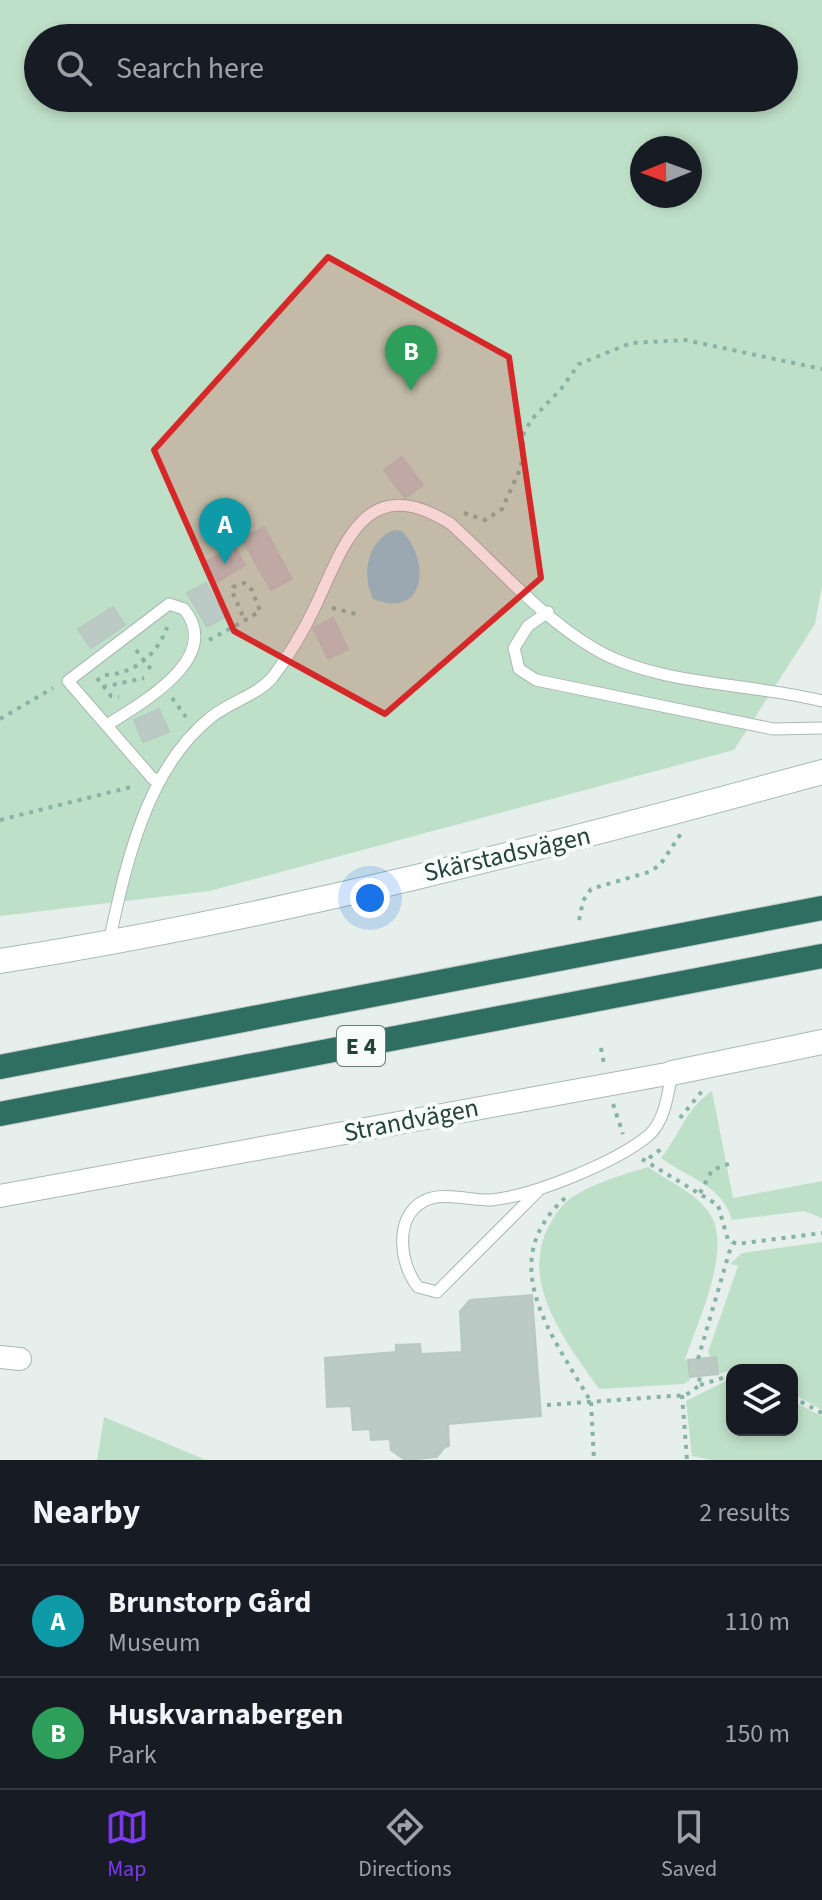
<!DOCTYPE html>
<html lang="en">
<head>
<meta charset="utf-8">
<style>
	:root { --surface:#171b24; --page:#242831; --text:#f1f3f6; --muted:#9ea1a6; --line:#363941; --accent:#7c3aed }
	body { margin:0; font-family:"Source Sans 3",sans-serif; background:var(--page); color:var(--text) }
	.controls { position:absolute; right:24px; bottom:24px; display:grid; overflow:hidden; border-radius:16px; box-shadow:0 4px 12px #0003 }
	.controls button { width:72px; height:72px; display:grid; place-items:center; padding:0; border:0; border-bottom:2px solid var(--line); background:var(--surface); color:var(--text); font:40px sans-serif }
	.compass { position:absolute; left:630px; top:136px; width:72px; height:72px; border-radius:50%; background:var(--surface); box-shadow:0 4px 12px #0003; rotate:269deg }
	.you { position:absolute; left:370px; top:898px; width:28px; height:28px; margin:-20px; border:6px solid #fff; border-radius:50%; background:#1a73e8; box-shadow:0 0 0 12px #1a73e833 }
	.badge { display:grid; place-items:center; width:52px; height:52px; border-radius:50%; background:var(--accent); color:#fff; font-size:26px; font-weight:700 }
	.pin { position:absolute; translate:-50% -66px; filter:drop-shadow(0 2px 4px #0008) }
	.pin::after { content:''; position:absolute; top:42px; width:28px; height:24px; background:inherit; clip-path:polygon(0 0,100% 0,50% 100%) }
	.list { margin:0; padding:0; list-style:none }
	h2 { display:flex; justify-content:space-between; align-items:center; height:104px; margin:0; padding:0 32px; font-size:34px }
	h2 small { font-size:26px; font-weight:400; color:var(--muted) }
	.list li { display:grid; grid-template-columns:52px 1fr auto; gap:24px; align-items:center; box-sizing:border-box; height:112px; padding:0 32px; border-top:2px solid var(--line) }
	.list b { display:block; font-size:30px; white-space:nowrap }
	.list p { margin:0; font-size:26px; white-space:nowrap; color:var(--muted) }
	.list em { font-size:26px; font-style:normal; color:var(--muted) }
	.icon { flex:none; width:44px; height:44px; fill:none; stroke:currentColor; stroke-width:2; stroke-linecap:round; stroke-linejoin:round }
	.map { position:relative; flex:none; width:822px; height:1460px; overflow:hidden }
	.search { position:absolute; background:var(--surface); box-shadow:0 4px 12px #0003; left:24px; right:24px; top:24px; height:88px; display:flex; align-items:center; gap:20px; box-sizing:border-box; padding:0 28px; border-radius:44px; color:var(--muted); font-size:30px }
	.sheet { height:328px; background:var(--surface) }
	nav { display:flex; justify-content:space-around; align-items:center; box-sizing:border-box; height:112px; border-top:2px solid var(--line); background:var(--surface); font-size:22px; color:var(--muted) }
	nav a { display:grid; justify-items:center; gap:4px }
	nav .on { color:var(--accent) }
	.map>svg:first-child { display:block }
	.green { fill:#bfe0c8; fill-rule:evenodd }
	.water { fill:#8ec9d4 }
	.building { fill:#bbcac4; stroke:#b8c9c2; stroke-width:2 }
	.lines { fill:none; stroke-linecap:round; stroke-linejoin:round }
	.lane-casing { stroke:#a8b8b2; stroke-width:13 }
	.street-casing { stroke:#a8b8b2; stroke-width:24 }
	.secondary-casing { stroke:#a4bbb3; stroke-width:26 }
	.highway-casing { stroke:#c2cac8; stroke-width:26 }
	.path { stroke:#86b3a5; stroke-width:4; stroke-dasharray:4 6; stroke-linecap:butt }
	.lane { stroke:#fff; stroke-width:11 }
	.street { stroke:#fff; stroke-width:22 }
	.secondary { stroke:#fff; stroke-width:24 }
	.highway { stroke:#2f6f62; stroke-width:24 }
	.marked { fill:#d62828; fill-opacity:0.2; stroke:#d62828; stroke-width:6; stroke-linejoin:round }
	.labels { text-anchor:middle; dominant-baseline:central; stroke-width:8; stroke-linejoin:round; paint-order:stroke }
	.shield { fill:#f7fbf9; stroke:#637a73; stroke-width:2 }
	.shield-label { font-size:24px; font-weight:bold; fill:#24423a }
	.street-label { font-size:26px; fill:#24423a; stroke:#f7fbf9 }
</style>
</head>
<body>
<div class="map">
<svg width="822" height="1460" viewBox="0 0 822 1460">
	<rect width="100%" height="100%" fill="#e6efeb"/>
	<!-- green -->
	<path class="green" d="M0,0h822v586l-7,38 -81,126 -524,141 -210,25zM38,38h746v60h-746zM642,148h48v48h-48z
		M712,1091l21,107 89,-17v37l-18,-7 -72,9c-10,-35 -44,-42 -71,-62 19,-23 24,-49 51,-67z
		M648,1167c19,13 46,25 60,44 27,35 -11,111 -23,149h3l2,20 -6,4 -85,5c-38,-55 -91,-119 -36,-184 16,-18 62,-31 85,-38z
		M822,1242v168l-30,-17v-23h-60l-14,4 -10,-22 30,-86 -8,-2 12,-11z
		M732,1378v52h60v-29l30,15v44h-110l-20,-4 -6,-55z
		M104,1417l102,43h-109z"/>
	<!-- water -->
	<path class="water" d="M395,530l7,1c29,30 24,89 -29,68 -12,-24 -6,-60 22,-69z"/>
	<!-- building -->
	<path class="building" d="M402,457l21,28 -18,13 -21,-28z
		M264,527l28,52 -21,11 -29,-51z
		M234,545l11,20 -29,18 -12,-20z
		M206,583l19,34 -18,10 -20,-34z
		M113,607l12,18 -34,23 -13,-19z
		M333,618l15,31 -20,10 -15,-31z
		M159,709l10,23 -26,10 -9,-22z
		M532,1295l9,121 -93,8 1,22 -4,1 -8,10 -32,3 -14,-10 -1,-11 -19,1 -1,-11 -17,1 -2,-24 -24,1 -2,-49 71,-6v-7l24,-1 1,10 41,-2 -2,-41 10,-11z
		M716,1357l2,17 -28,3 -2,-17z"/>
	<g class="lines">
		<!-- lane casing -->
		<g class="lane-casing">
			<path id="lane" d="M548,612l-20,14 -14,22 5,21 17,11 237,49 49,-1
				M107,725c34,-22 117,-67 77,-116l-15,-5 -101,77 85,98h8
				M109,942c17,-78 37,-172 101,-224 18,-15 47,-23 62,-40 17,-22 32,-48 44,-73 30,-65 51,-134 135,-81 46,42 91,94 144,125 63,37 157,34 227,52
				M538,1191l-101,101 -19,-5c-18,-22 -25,-70 6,-86 18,-10 48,0 67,-1 42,-4 126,-38 158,-65 16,-14 19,-42 23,-62"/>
		</g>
		<!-- street casing -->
		<g class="street-casing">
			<path id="street" d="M0,1196l672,-123
				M0,1357l20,2"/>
		</g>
		<!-- secondary casing -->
		<g class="secondary-casing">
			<path id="secondary" d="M0,961c278,-44 551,-115 822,-189
				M672,1073l150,-31"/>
		</g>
		<!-- highway casing -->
		<g class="highway-casing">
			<path id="highway" d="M0,1067l822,-159
				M0,1114l822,-158"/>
		</g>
		<!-- path -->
		<path class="path" d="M464,513l21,7 17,-11 19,-42 3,-34 8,-14 29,-30 18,-25 52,-21 54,-3 137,29
			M332,608l28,7
			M209,640c17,-9 34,-18 51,-29l-8,-21 -8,-7 -11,4 -1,4 13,30
			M136,650l17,22
			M105,675c29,-1 53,-21 62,-48
			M97,678l14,18 8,1
			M103,687l41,-9
			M172,698l14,19
			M0,719l53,-31
			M0,820l135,-34
			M579,920l4,-19 8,-12 58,-17 11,-7 22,-33
			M601,1048l3,16
			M613,1104l10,30
			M680,1118l22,-27
			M649,1158l15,-11
			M642,1159l76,46 10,35 9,4 85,-11
			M700,1193l12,-23 22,-8
			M565,1198c-72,65 -12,138 26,204
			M698,1359l34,-116
			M700,1385l32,-10
			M682,1395l5,65
			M792,1397l30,16
			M591,1402l3,58
			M547,1405l139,-10 14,-10 -1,-10"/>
		<!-- lane -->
		<use href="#lane" class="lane"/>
		<!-- street -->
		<use href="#street" class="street"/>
		<!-- secondary -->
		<use href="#secondary" class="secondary"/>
		<!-- highway -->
		<use href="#highway" class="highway"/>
	</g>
	<!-- marked area -->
	<path class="marked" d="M328,257l181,100 32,221 -156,136 -151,-83 -80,-181z"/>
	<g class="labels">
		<!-- shield labels -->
		<rect class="shield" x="337" y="1026" width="48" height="40" rx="6"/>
		<g class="shield-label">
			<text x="361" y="1046">E 4</text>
		</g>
		<!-- street labels -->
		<g class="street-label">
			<text transform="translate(507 854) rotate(-13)">Skärstadsvägen</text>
			<text transform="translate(411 1120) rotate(-11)">Strandvägen</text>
		</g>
	</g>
</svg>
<div class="controls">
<button><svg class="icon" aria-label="layers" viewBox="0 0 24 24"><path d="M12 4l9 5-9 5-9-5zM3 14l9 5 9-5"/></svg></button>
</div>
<svg class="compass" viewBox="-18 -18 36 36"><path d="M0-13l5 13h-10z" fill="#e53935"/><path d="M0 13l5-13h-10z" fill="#9ea1a6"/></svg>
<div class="you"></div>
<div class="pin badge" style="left:225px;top:564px;background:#0f9aa8">A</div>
<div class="pin badge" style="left:411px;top:391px;background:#2e9e5b">B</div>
<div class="search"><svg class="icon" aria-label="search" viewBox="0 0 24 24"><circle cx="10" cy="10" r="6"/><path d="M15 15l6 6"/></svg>Search here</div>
</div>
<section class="sheet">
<h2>Nearby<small>2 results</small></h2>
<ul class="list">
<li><span class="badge" style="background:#0f9aa8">A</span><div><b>Brunstorp Gård</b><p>Museum</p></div><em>110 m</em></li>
<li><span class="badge" style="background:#2e9e5b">B</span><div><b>Huskvarnabergen</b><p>Park</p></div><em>150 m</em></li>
</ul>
</section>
<nav>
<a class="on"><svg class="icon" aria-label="map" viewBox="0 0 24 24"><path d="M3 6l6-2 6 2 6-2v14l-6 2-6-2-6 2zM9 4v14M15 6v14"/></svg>Map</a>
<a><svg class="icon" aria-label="directions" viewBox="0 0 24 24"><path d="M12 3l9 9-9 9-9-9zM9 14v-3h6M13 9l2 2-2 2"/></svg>Directions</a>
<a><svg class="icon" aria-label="saved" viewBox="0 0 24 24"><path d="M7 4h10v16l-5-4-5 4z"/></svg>Saved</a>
</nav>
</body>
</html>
